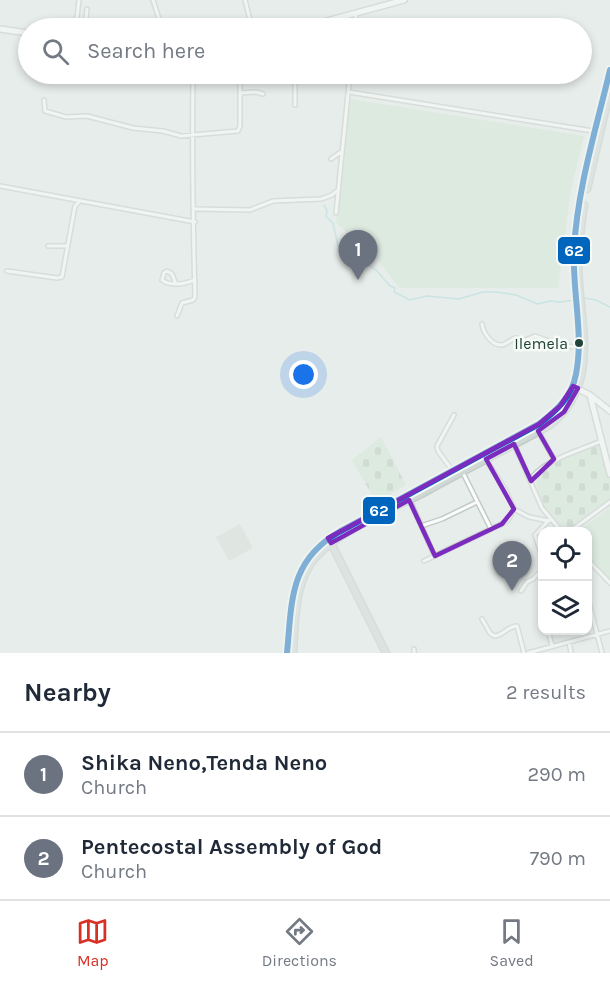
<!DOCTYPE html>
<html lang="en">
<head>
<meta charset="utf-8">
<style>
	:root { --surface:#fff; --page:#f6f6f7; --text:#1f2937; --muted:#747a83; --line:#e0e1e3; --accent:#d93025 }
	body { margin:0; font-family:Karla,sans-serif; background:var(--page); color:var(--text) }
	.controls { position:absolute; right:18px; bottom:18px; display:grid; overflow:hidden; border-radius:12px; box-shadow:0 3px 9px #0003 }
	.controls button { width:54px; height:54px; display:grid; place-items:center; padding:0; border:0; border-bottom:2px solid var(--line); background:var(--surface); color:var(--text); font:30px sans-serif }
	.you { position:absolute; left:304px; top:375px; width:21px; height:21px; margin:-15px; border:4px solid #fff; border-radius:50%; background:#1a73e8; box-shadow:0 0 0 9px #1a73e833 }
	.badge { display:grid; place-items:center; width:39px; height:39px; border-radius:50%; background:var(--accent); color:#fff; font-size:20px; font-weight:700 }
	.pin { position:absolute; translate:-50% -50px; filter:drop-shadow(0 2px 3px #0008) }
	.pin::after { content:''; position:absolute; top:32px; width:21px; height:18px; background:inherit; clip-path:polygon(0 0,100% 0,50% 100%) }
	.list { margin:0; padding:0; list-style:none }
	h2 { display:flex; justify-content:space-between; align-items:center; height:78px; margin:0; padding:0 24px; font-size:26px }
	h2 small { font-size:20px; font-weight:400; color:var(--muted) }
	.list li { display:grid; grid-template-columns:39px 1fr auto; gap:18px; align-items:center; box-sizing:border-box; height:84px; padding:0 24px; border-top:2px solid var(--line) }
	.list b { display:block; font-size:22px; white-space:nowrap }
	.list p { margin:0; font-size:20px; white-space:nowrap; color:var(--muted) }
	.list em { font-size:20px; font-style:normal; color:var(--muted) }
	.icon { flex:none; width:33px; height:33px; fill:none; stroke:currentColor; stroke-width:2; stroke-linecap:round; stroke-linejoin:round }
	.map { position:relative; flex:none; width:610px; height:653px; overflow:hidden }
	.search { position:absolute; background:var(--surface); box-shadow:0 3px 9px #0003; left:18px; right:18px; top:18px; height:66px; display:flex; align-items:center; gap:15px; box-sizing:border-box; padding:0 21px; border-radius:33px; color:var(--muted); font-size:22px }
	.sheet { height:246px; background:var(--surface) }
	nav { display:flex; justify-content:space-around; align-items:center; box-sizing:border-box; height:84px; border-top:2px solid var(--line); background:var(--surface); font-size:16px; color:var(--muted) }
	nav a { display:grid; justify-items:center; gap:3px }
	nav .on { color:var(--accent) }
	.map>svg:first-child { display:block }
	.built { fill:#d5ded9 }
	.grass { fill:#d0e6d5 }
	.cemetery { fill:url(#cemetery-stones) }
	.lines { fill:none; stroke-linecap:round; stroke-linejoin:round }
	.stream { stroke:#a6d9dc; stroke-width:1.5 }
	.street-casing { stroke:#c4cac7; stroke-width:6 }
	.secondary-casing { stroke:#c2cac7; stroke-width:8 }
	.primary-casing { stroke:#c2ccc8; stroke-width:9 }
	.street { stroke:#fbfcfc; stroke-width:3 }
	.secondary { stroke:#fbfcfc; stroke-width:5 }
	.primary { stroke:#ced8d4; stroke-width:6 }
	.bus-1-casing { stroke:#f6fbf8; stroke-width:10 }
	.bus-1 { stroke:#0065bd; stroke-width:6 }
	.marked { fill:none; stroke:#7b2cbf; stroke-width:4.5; stroke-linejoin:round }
	.bus-dot { fill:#224238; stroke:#f6fbf8; stroke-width:2 }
	.labels { text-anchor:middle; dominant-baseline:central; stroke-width:5; stroke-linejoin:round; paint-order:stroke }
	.bus-label { font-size:16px; fill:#224238; stroke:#f6fbf8; text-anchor:end }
	.line-badge { stroke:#f6fbf8; stroke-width:2 }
	.badge-label { font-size:16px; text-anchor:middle; font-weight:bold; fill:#fff }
</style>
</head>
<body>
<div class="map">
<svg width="610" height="653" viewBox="0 0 610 653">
	<defs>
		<pattern id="cemetery-stones" width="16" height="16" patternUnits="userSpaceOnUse" patternTransform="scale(1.5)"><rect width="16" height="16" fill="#d0e6d5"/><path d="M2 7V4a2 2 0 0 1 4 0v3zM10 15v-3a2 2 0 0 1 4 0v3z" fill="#b2c6b8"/></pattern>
	</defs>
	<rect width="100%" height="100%" fill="#e7edea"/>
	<!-- built -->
	<path class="built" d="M240,524l13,24 -24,13 -13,-24z"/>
	<!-- grass -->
	<path class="grass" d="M350,99l234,37 -13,54 -13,98h-159l-22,-30 -41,-35z
		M610,508v75l-3,1 -19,-21v-31h-12z"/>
	<!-- cemetery -->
	<path class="cemetery" d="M381,437l25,48 -30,17 -24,-42z
		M599,442l11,35v26l-43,28c-17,-16 -35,-32 -29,-58l12,-9z"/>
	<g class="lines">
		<!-- stream -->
		<path class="stream" d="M324,205l3,5 -1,7 7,6 5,23 15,12 13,5 11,8 13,15 5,2 -1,4 16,8 17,-4 32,3 24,-7h13l20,3 22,9 12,-3 10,1 14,-2
			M584,298l12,2 14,7"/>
		<!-- street casing -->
		<g class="street-casing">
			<path id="street" d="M153,0l9,28
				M245,0l7,28
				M68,28l9,-11 2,-17
				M85,28l2,-19
				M354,28l2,-13
				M349,92l244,39
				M240,93l16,-1 7,2
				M44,100l1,11 21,6 21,-1 46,12 30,3 18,5 57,-5 2,-5v-52
				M295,105v-31
				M331,159l10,-7
				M0,186l195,36
				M195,209l55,1 23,-9 48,-2 11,-4 6,-5
				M336,213l14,-139
				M48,246h20
				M7,271l50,7 5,-1 13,-71 4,-4
				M176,284l-4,-10 -5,-3 -3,2 -2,7c9,7 22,4 33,0
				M177,316l5,-13 11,-3 2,-3c-2,-74 -3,-150 -2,-223
				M482,324c1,8 9,21 19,21 5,0 9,-5 14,-7l11,2 9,-4 28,10 16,1
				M539,432l15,27
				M515,446l27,62 20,24
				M487,461l18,28 9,20 15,8 20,4
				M452,470l-14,-19 -1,-5 17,-31
				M462,471l29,58
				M531,480c9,-19 51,-30 70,-39
				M410,501l24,54
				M421,526l21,-7 35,-17
				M569,532l41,-30
				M542,556l-7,-21 14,-15
				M588,560l22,23
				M424,561l78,-37 6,-4 6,-11
				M521,591l6,-9 6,-3 9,-9
				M588,599l14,54
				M482,619l8,14 4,3c9,0 14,-10 23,-10l7,27
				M548,630l4,16
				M569,642l2,11
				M414,653v-4
				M528,653l82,-22"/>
		</g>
		<!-- secondary casing -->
		<g class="secondary-casing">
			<path id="secondary" d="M301,28l103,-28
				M0,29l28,4
				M574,387l16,8 20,16
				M590,395l20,79"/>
		</g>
		<!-- primary casing -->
		<g class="primary-casing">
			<path id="primary" d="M587,189l23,-99
				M330,541l56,112
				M287,653c5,-52 2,-92 52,-121l200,-108c17,-13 33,-27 37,-50 8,-40 -4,-83 -2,-124 3,-60 22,-121 36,-180
				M293,653c2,-28 1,-60 15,-85 19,-33 83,-58 117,-76 41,-23 84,-44 125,-67 52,-41 29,-103 28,-160 0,-20 3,-40 6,-60"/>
		</g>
		<!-- street -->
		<use href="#street" class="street"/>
		<!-- secondary -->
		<use href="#secondary" class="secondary"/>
		<!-- primary -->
		<use href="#primary" class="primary"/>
		<!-- bus-1 casing -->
		<g class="bus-1-casing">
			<path id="bus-1" d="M287,653c5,-52 2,-92 52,-121l200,-108c17,-13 33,-27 37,-50 8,-40 -4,-83 -2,-124 3,-60 22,-121 36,-180"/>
		</g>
		<!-- bus-1 -->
		<use href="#bus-1" class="bus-1"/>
	</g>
	<!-- marked area -->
	<path d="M0 0H610V653H0ZM573,386l5,2 -14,24 -26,19 16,28 -23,22 -17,-37 -28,15 28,50 -12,15 -67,32 -26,-56 -78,43 -3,-5 211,-114 21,-18z" fill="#e7edea" fill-opacity=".55" fill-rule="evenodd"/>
	<path class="marked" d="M573,386l5,2 -14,24 -26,19 16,28 -23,22 -17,-37 -28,15 28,50 -12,15 -67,32 -26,-56 -78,43 -3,-5 211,-114 21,-18z"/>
	<!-- markers -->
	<circle class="bus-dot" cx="579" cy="343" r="5"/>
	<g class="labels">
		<!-- bus labels -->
		<g class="bus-label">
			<text x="568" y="343">Ilemela</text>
		</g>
	</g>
	<g class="line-badge">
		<rect x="557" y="236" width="34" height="29" rx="6" fill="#0065bd"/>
		<rect x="362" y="496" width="34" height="29" rx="6" fill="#0065bd"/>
	</g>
	<g class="badge-label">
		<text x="574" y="256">62</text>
		<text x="379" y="516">62</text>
	</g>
</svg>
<div class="controls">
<button><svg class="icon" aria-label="locate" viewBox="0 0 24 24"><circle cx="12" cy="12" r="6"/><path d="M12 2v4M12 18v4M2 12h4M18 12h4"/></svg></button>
<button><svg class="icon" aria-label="layers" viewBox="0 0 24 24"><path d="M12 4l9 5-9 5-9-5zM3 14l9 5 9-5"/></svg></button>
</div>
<div class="you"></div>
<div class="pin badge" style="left:358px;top:280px;background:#6b7280">1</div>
<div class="pin badge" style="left:512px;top:591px;background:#6b7280">2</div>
<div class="search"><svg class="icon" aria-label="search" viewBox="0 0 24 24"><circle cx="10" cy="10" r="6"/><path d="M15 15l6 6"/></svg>Search here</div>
</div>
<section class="sheet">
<h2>Nearby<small>2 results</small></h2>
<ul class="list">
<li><span class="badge" style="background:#6b7280">1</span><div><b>Shika Neno,Tenda Neno</b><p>Church</p></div><em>290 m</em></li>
<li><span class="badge" style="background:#6b7280">2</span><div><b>Pentecostal Assembly of God</b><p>Church</p></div><em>790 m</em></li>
</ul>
</section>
<nav>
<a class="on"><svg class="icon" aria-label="map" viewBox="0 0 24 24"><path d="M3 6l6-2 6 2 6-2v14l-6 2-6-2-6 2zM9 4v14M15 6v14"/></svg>Map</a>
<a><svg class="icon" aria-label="directions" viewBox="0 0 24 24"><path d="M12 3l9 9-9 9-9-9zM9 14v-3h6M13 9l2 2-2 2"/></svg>Directions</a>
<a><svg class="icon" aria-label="saved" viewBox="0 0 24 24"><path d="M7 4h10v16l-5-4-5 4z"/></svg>Saved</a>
</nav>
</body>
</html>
